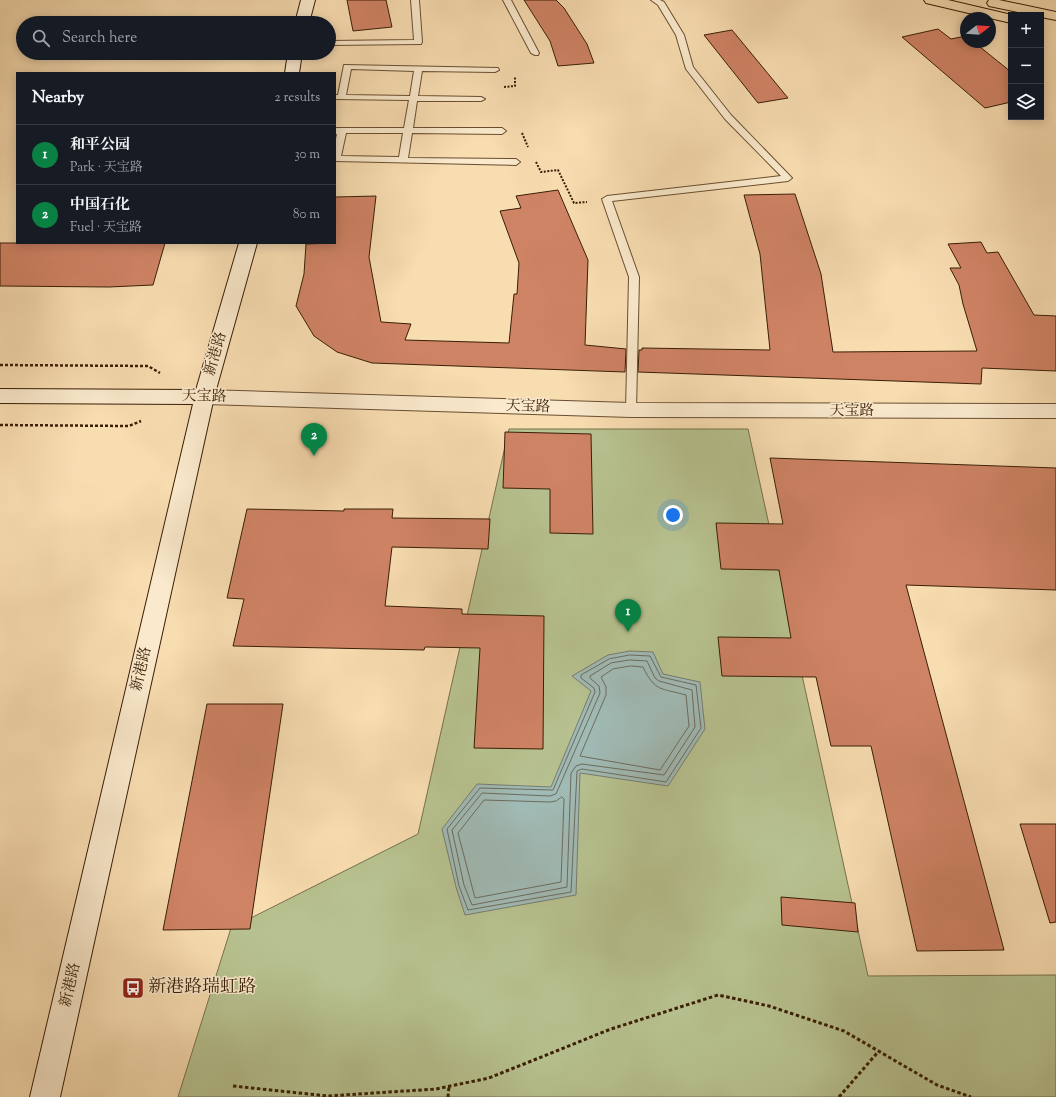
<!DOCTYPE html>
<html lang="en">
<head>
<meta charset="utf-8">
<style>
	:root { --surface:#171b24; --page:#242831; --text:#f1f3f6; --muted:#9ea1a6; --line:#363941; --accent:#0b8043 }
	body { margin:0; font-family:"Sorts Mill Goudy","Noto Serif SC",serif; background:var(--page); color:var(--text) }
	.controls { position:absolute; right:12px; top:12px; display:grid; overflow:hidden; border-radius:0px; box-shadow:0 2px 10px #0003 }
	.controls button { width:36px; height:36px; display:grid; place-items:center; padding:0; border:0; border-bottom:1px solid var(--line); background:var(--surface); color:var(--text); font:20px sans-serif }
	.compass { position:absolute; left:960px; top:12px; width:36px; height:36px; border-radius:50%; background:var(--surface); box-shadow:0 2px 10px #0003; rotate:73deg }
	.you { position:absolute; left:673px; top:515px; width:14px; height:14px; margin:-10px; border:3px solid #fff; border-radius:50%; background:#1a73e8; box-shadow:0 0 0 6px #1a73e833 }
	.badge { display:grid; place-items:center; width:26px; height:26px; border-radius:50%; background:var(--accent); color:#fff; font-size:13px; font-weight:700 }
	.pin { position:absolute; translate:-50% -33px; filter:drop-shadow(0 1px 2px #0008) }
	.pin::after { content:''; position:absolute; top:21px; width:14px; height:12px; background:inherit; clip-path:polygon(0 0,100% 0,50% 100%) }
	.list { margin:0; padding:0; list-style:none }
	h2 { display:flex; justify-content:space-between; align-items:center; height:52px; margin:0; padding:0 16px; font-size:17px }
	h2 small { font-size:13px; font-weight:400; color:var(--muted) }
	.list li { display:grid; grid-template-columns:26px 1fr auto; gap:12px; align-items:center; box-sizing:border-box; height:60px; padding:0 16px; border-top:1px solid var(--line) }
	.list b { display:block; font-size:15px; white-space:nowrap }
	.list p { margin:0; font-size:13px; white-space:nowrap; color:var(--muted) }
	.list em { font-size:13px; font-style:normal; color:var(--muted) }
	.icon { flex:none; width:22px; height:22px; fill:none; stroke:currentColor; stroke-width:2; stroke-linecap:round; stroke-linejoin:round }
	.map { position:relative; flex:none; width:1056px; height:1097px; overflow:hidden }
	.search { position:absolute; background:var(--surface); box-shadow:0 2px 10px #0003; left:16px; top:16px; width:320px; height:44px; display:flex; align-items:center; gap:10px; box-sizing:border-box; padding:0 14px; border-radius:22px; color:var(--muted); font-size:15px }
	.panel { position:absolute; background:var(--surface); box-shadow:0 2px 10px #0003; left:16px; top:72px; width:320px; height:172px; border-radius:0px }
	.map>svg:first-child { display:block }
	.green { fill:#b7c290; stroke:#78704a }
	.water { fill:#a0bab5; stroke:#777c6f }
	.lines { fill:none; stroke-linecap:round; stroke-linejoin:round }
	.shore { stroke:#6c6c5d; stroke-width:1 }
	.building { fill:#cf8365; stroke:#391e05 }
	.lane-casing { stroke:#694e30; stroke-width:2 }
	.street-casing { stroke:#694e30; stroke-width:2 }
	.secondary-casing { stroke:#391e05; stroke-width:2 }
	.primary-casing { stroke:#391e05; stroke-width:2 }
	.path-far2 { stroke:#391e05; stroke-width:2; stroke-dasharray:2 1.5; stroke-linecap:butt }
	.path-far1 { stroke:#391e05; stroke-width:2.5; stroke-dasharray:3 2; stroke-linecap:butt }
	.path { stroke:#391e05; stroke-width:3; stroke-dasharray:3.5 2.5; stroke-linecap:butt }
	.lane { fill:#fae9cc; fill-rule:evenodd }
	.street { fill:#fae9cc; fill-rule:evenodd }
	.secondary { fill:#fae9cc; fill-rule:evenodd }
	.primary { fill:#f8ddb1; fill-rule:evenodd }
	.labels { text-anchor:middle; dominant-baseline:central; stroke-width:3; stroke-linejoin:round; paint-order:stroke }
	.street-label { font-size:15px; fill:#391e05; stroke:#fae9cc }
	.near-poi-label { font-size:18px; fill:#391e05; stroke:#fae9cc; text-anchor:start }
</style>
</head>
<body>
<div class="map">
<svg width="1056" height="1097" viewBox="0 0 1056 1097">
	<rect width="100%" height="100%" fill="#f8ddb1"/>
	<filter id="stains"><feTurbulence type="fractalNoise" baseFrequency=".005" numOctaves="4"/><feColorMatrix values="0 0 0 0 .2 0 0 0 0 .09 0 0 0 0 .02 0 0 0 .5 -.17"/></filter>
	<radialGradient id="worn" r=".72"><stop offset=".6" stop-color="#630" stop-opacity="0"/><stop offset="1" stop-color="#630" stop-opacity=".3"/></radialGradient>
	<!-- green -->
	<path class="green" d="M509,429h239l120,547 188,-1v122h-878l53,-169 187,-94z"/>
	<!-- water -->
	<path class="water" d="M630,651l23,1 10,22 37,8 5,47 -37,57 -88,-13 -4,122 -111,20 -9,-28 -14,-58 35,-45 74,3 40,-96 -19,-15 36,-21z"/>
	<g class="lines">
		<!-- shore -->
		<path class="shore" d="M630,655l20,1 11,21 35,8 5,43 -35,54 -84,-13 -5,2 -6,121 -103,18 -9,-24 -12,-57 33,-41 73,2 42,-98 -1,-4 -13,-10v-3l28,-16z
			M630,660l17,1 8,17 4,3 33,9 3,37 -31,48 -82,-11 -6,2 -5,7 -4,114 -95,18 -8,-20 -12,-55 30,-37 68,3 6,-2 44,-101 -1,-7 -9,-8v-2l21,-13z
			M631,666l12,1c12,25 18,21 43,28l3,31 -29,44 -80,-14 26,-61v-8l-5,-10 12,-8z
			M562,797l2,2 -3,83 -86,16 -17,-65 26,-33 66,2 6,-1z"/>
	</g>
	<!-- building -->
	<path class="building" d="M347,0h39l6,27 -39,4z
		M524,0h32l8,8 23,36 7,19 -36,3 -8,-25z
		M938,29l13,10 15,-3v6h8l37,30v30l-26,6 -83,-71z
		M732,30l56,68 -30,5 -54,-68z
		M558,190l30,70 -3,85 41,4 -1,23 -253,-9 -35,-11 -23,-16 -18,-30 8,-32 2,-30 29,-1v-46l41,-1 -7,61 12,65 30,2 -6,16 104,3 5,-49h3l2,-31 -19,-52 21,-3 -5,-12z
		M795,194l26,80 12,78 144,-1 -14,-47 -4,-19 -9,-17h11l-13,-24 33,-2 6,11 11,-1 36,63 22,1v55l-74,-3 -1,16 -343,-12 1,-22h3v-2l128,2 -10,-96 -16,-59z
		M0,243h165l-12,42 -44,2 -109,-1z
		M505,432l86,2 2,100 -43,-1v-44l-47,-1z
		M770,458l286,10v122l-150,-5 98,365 -87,1 -46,-205h-40l-15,-69 -94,-1 -4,-39 73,1 -12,-68 -58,-1 -5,-46 67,1z
		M247,509l97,2v-2h49l-1,9 98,1 -2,30 -96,-2 -7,59 77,3v5l82,2 -1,133 -69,-1 6,-100 -55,-1 -1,3 -191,-4 11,-47 -17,-1z
		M207,704h76l-33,225 -87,1z
		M1020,824h36v98l-6,1z
		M781,897l74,6 3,29 -76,-7z"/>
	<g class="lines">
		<!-- lane casing -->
		<g class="lane-casing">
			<path id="lane" d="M411,0h8l3,42 -1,2 -92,1v-4l85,-1z
				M503,0h8l28,53 -1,2h-3l-4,-2z
				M651,0h9l4,2 20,33 9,32 38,48 61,63 -4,3 -176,20 27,76 -3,133 -1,3h-8l-1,-3 3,-133 -27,-78 5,-3 174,-20 -56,-57 -39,-50 -10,-34 -18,-30z
				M344,65l154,3 1,2 -4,2 -73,-1 -4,25 63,1 4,2 -4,2h-64l-4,27h89l4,3 -4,3 -90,-1 -4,25 108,1 4,3 -4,3 -181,-4v-17l2,-10h-2v-6h69l5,-28 -74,-1v-4h3zM351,69l63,2 -4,25 -64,-1zM346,133h57l-4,24 -58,-1z"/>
		</g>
		<!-- street casing -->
		<g class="street-casing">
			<path id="street" d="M204,390l427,13 425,1v14l-425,-1 -427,-13 -7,-2 -3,-5 3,-5z"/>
		</g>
		<!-- secondary casing -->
		<g class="secondary-casing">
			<path id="secondary" d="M301,0h14l-6,23h-14z
				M288,53h14l-3,20h-14z
				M239,243h18l-43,154 -154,700h-30l163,-693 -193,-1v-14l196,1z"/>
		</g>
		<!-- primary casing -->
		<g class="primary-casing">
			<path id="primary" d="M924,0h24l64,15 -1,8 -85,-20z
				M989,0h10l57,12v8l-15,-3v-2h-9l-43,-9 -2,-3z"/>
		</g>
		<!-- path-far2 -->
		<path class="path-far2" d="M504,87l11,-1v-10
			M522,133l6,14
			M536,162l5,10 17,-2 16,33 13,-1"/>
		<!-- path-far1 -->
		<path class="path-far1" d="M0,365l148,1 12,7
			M0,425l129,1 12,-5"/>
		<!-- path -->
		<path class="path" d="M233,1086l95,10 108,-7 53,-11 122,-49 107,-34 51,11 75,25 93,54 34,12
			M448,1097l1,-11
			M839,1097l39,-45"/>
		<!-- lane -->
		<use href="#lane" class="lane"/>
		<!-- street -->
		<use href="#street" class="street"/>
		<!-- secondary -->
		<use href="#secondary" class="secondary"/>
		<!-- primary -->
		<use href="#primary" class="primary"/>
	</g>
	<!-- icons -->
	<defs>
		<g id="bus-square" transform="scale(1.15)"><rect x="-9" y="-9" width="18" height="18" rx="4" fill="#8f2418" stroke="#fae9cc"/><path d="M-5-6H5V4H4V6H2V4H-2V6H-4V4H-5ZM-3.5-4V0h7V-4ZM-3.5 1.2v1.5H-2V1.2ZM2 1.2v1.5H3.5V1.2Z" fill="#fff"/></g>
	</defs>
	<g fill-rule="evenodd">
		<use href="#bus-square" x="133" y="988"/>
	</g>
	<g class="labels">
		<!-- street labels -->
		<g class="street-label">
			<text transform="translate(216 354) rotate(-74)">新港路</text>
			<text transform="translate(204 397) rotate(1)">天宝路</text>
			<text transform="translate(528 407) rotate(2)">天宝路</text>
			<text x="852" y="411">天宝路</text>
			<text transform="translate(142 669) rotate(-77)">新港路</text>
			<text transform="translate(71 985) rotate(-77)">新港路</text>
		</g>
		<!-- near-poi labels -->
		<g class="near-poi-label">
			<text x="148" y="988">新港路瑞虹路</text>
		</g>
	</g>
	<rect width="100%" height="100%" filter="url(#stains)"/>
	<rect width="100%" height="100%" fill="url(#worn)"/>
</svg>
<div class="controls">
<button>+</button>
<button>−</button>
<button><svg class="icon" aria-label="layers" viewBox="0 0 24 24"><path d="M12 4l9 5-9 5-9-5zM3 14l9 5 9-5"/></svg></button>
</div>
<svg class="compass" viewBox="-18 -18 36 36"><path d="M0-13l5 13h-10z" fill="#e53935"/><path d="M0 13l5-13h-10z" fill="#9ea1a6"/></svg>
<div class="you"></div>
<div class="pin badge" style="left:628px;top:632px">1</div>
<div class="pin badge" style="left:314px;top:456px">2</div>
<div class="search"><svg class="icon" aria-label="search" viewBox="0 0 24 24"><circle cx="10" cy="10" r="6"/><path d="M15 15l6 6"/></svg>Search here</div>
<section class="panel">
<h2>Nearby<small>2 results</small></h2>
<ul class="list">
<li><span class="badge">1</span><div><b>和平公园</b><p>Park · 天宝路</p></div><em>30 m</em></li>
<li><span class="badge">2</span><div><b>中国石化</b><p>Fuel · 天宝路</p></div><em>80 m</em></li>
</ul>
</section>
</div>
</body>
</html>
